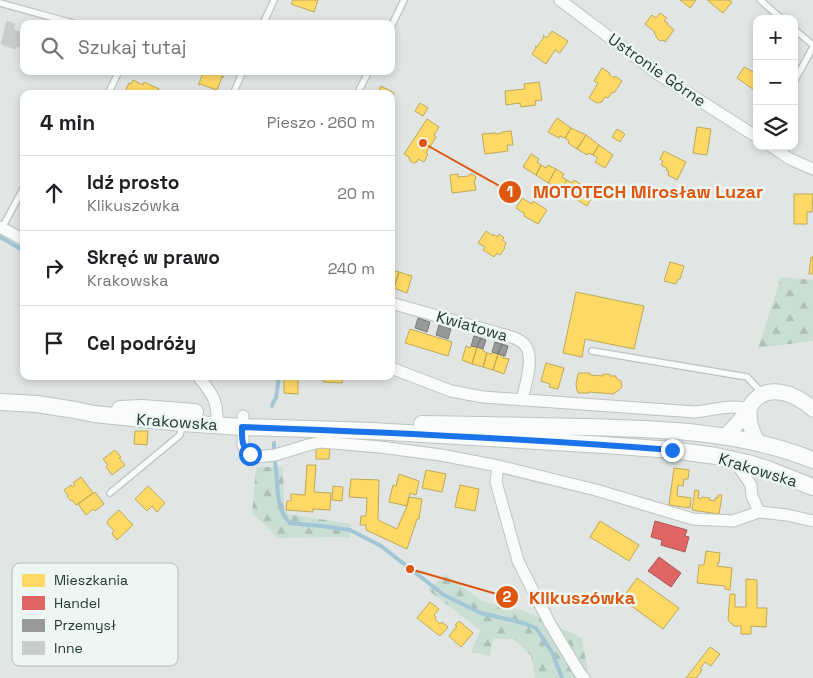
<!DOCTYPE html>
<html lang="pl">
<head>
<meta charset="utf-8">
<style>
	:root { --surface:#fff; --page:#f2f2f2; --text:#202124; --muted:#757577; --line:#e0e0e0 }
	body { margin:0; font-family:"Space Grotesk",sans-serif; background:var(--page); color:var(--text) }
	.controls { position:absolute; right:15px; top:15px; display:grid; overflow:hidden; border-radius:10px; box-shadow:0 2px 8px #0003 }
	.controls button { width:45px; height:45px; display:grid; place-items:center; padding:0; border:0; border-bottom:1px solid var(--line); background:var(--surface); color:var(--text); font:25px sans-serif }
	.stop { position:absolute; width:15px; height:15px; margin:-11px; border:4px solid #1a73e8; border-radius:50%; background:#fff }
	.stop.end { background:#1a73e8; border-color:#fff; box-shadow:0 1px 5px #0008 }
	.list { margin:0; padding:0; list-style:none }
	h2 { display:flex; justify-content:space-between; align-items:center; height:65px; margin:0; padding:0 20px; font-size:21px }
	h2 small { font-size:16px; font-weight:400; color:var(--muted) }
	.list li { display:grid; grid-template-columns:32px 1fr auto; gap:15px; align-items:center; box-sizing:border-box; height:75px; padding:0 20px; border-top:1px solid var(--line) }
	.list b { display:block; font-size:19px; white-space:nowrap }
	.list p { margin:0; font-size:16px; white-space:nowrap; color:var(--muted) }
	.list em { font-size:16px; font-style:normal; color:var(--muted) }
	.icon { flex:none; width:28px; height:28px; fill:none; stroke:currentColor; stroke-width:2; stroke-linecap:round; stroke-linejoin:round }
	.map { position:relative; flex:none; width:813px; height:678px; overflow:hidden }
	.search { position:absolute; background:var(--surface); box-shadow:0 2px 8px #0003; left:20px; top:20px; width:375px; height:55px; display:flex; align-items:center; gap:12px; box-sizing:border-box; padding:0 18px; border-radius:10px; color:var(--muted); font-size:19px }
	.panel { position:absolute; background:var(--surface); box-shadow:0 2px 8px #0003; left:20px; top:90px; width:375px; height:290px; border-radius:10px }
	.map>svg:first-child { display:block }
	.forest { fill:url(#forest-firs) }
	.homes { fill:#ffd966; stroke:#bca957 }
	.shops { fill:#e06666; stroke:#a65857 }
	.industry { fill:#999; stroke:#757c7b }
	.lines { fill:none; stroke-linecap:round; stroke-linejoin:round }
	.stream { stroke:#a1c6d5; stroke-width:4 }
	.building { fill:#c8cdcc; stroke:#cacfce }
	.service-casing { stroke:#bec3c2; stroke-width:8 }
	.minor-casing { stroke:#bec3c2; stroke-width:13 }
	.tertiary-casing { stroke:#bec3c2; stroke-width:17 }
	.secondary-casing { stroke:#bdc4c3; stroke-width:18 }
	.service { stroke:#fafbfb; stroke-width:5.5 }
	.minor { stroke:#fafbfb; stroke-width:11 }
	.tertiary { stroke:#fafbfb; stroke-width:15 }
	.secondary { stroke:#fafbfb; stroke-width:16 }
	.route { stroke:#1a73e8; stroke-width:6 }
	.labels { text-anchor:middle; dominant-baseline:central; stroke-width:5; stroke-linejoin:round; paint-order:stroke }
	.street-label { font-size:16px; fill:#203835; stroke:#eef6f3 }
	.key { fill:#eef6f3; stroke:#b0bdba; stroke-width:1 }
	.key-label { font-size:14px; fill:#203835 }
	.leader { fill:none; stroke:#de570e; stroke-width:2 }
	.callout-dot { fill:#de570e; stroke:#eef6f3; stroke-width:2 }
	.mark-label { font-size:15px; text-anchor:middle; font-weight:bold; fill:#fff }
	.callout-label { font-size:18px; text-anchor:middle; font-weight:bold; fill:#de570e; stroke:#eef6f3; stroke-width:5; stroke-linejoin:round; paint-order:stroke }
</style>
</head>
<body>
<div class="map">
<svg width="813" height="678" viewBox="0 0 813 678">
	<defs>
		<pattern id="forest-firs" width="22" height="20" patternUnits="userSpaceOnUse" patternTransform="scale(1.25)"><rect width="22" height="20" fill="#cadfd4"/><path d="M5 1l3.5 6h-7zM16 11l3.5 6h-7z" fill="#adc0b7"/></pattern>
	</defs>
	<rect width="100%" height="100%" fill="#e1e6e5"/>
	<!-- forest -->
	<path class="forest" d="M781,277l32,3v61l-55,7z
		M256,467h27l1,41 4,6 63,10 -1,14 -11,-1 -61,1 -26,-25z
		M445,574l37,27 41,9 59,28 7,40h-54l-4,-22 -17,-17h-21l-3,17 -19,-4 9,-22 -52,-40z"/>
	<!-- homes -->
	<path class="homes" d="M293,0h25l-4,12 -23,-8z
		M680,0h16l-6,8z
		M707,0h22l3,2 -9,11z
		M660,13l7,5 -3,3 4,2 -1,1 7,6 -9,12 -2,-2 -3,1 -4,-4v-2l-2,-2 1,-1 -10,-8 7,-9 4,3z
		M552,31l16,10 -8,12 -5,-3 -9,14 -14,-10 4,-6 -1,-2 2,1 7,-10 -1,-2 4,3z
		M744,67l13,7v18l-20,-14z
		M602,68l8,5 -1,1 5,4 1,-2 7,5 -8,12 -2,-1 -4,6 -3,-1 -3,5 -5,1 -8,-5 9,-15 -4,-2z
		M204,71l6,2 1,-2h11l-1,5 3,1h-2l-5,13 -17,-6v1l-2,-1 1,-1z
		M133,80l10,5 1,-3 15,7 -1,5h-34l5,-11 2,1z
		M539,82l3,18 -7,1 1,4 -15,2 -1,-4 -14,2 -1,-14 20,-2 -1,-5z
		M381,86l13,7 -3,6v-5h-13z
		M420,103l8,5 -5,8 -8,-5z
		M557,118l14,10 -6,10 -5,-2 -1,2 -11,-6z
		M427,119l12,8 -5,8 2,2 -10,16 2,1 -4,8 -6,-3 -1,3 -3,1 -4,-2 -1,-4 -5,-3z
		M697,127l14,2 -4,26 -14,-2z
		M571,128l15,7 -9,14 -9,-6 1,-2 -4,-3z
		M617,129l8,5 -5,8 -8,-5z
		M511,131l2,14h-6l1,6 -23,3 -3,-20 14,-1v1l6,-1v-1z
		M586,135l13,10 -6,10 -5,-2 -1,2 -10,-6z
		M599,145l14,10 -8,13 -10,-6 3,-4 -5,-3z
		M664,151l22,11 -9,18 -9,-5 1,-3 -3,-2 1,-2 -6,-3 2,-4 -3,-2z
		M531,154l8,5 -2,3 4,3 -5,10 -13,-8z
		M541,165l5,3 2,-3 8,4 -8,14 -12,-8z
		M556,169l8,5 -2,3 5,3 -6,10 -13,-7z
		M458,174v3l11,-1 1,-2h3l2,2 1,3 -2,2 2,9 -24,3 -2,-18z
		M567,180l5,3 2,-3 8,5 -8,13 -13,-8z
		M582,185l8,5 -2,3 5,3 -6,10 -13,-8z
		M794,194h19l-1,18h-5v12h-13z
		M522,198l10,6 1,-3 14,9 -9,14 -14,-8 1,-2 -9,-6z
		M486,231l7,5v-2l4,3 2,-3 5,4 -2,2 4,3 -2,4 1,1 -5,7 -3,-2 -3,4 -11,-7 2,-3 -7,-4z
		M811,257h2v17h-4z
		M670,262l14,4 -4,13h-2l-2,5 -12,-3z
		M391,270l8,2 -5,16h-3z
		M399,272l13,4 -5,17 -13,-5z
		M576,292l68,14 -10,43 -49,-10 -3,18 -19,-4z
		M410,329l42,13 -4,14 -43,-13z
		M466,346l4,2 1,-2 6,1 -5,17 -10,-4z
		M477,347l6,2v2l4,2 -4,14 -11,-3z
		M493,352l5,2 -5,16 -10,-3 4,-14 5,1z
		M498,354l6,2 -1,2 6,1 -5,15 -11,-4z
		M546,363l18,5 -6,21 -9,-2 1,-3 -9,-3z
		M579,373h11v2l13,1v-2h7v2h6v2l5,3 1,6 -3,3 -5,3v1l-25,-2v1h-11v-2h-1l-1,-7 2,-10h1z
		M284,376h14v18l-14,-1z
		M324,376h19l-1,7 -19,-1z
		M135,431h13l-1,14 -13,-1z
		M316,447l14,1 -1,11h-13z
		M115,450l6,7 -2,1 6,7 -13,10 -6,-8 2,-2 -5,-6z
		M307,465h9l-2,27 17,1 -1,17 -17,-1v3l-27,-2 1,-9h4v-7l14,1z
		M674,468l15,2 -1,9h-4l-1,7 -5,-1 -1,11 14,2 -1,10 -21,-3z
		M426,470l20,4 -4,18 -20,-4z
		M399,474l20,7 -3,14 -6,-2 -3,13 -18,-4 4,-17 3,1z
		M81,477l12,16 -17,12 -4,-5 -1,1 -4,-5 1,-1 -4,-5 7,-5 1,2 3,-2 -2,-2z
		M351,479l28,1 -1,40 19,9 10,-23 2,-9 13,2 -3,20h-2l-10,30 -41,-19v-5h-6l1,-9h5l1,-18 -18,-1z
		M460,485l19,4 -4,22 -20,-4 3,-15 1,-1z
		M148,486l17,17 -8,9 -5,-6 -5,5 -12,-12z
		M333,486l10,1 -1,14 -10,-1z
		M695,490l4,1 -1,7 3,1 1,-2 8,1 -1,2 6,1v-3h3v-3h4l-3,19 -27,-4z
		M95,492l9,12 -9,7 -2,-2 -7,6 -8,-11z
		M119,510l14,15 -16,15 -5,-6 2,-3 -7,-8 2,-4z
		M600,521l39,24 -10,16 -39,-24z
		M706,551l14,2 -1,10h-1l-1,3 15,2 -2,22 -5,-1v-3l-28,-3 2,-18h5z
		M637,578l42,30 -16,21 -41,-30z
		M746,579l11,1v28h10l-1,19 -15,-1v8h-10v-8h-7l-6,-6 2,-26h5v13h11z
		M430,602l9,7 -5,6 2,2 -1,2 5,5 2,-2 6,5 -8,9 -23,-18z
		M459,621l14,12 -12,14 -12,-11 8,-10 -2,-1z
		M710,647l10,7 -9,12 -6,-4 -5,7 2,1 -6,8h-10z"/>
	<!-- shops -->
	<path class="shops" d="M655,521l32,9 -2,6 4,1 -4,15 -24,-7 1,-5 -11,-3z
		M659,557l22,16 -10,14 -23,-16z"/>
	<!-- industry -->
	<path class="industry" d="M418,318l12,4 -3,10 -12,-4z
		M439,325l12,4 -3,10 -12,-4z
		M474,336l7,2 -4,9 -6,-1z
		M481,338l5,2 -3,9 -6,-2z
		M495,342l7,2 -4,10 -6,-2z
		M502,344l6,2 -3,10 -7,-2z"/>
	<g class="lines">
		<!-- stream -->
		<path class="stream" d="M0,237l24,14
			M272,406l2,-5 2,-3 3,-22
			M274,443v7
			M275,463c4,21 -1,44 15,60l32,3 28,4 31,16 63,49 37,18 42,10 13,5 16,24 10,26"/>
	</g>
	<!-- building -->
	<path class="building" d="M7,21l8,3 -2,5 3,1 -1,1 9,2v11l-2,4 -6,-2 -1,3 -14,-5z"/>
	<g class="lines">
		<!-- service casing -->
		<g class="service-casing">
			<path id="service" d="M760,0l22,19
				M0,3l76,21
				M263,24l11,-24
				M391,27l13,-27
				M794,29l19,16
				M794,82l19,-35
				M108,94l11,-23
				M233,94l10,-23
				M357,94l12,-23
				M2,228l22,-41
				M592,351l155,26 15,16
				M110,493l70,-58 2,-10"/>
		</g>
		<!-- minor casing -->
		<g class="minor-casing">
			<path id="minor" d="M560,0l98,74 99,63
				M771,146l19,13 23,10
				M0,227l24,13
				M391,303l124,35c3,2 8,4 10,7 10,12 0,41 -3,55
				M391,368l60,23 32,6 212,15c18,-2 36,-8 54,-3
				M198,376c15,19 20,24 19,49
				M243,416v29l3,6 7,5 4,1 18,-2 33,-10 13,-3 59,5 61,8 57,11 98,24 97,29 40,2 26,-9
				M734,460l17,25 1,11 7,16 28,3 26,6
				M498,466l-2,16 22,79 31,61 30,50 5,6"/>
		</g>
		<!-- tertiary casing -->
		<g class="tertiary-casing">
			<path id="tertiary" d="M749,409c0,15 2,21 9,34
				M726,436c7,-8 14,-15 21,-24 2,-3 4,-7 6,-10 17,-20 44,-7 60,7"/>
		</g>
		<!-- secondary casing -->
		<g class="secondary-casing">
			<path id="secondary" d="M0,402l37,2 38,6 19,4 88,9 60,4 131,4 231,14 68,5 44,6 32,7 19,6 46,18
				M120,409l22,-1 53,4
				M422,424c55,1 109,2 163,3 78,2 155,4 228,33"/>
		</g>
		<!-- service -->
		<use href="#service" class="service"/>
		<!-- minor -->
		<use href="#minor" class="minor"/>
		<!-- tertiary -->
		<use href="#tertiary" class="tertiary"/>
		<!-- secondary -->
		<use href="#secondary" class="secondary"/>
	</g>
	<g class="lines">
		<!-- route -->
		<path class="route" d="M250,454c-9,-7 -8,-17 -8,-27 144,5 287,12 430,23"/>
	</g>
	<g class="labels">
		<!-- street labels -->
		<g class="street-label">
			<text transform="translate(657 70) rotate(35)">Ustronie Górne</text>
			<text transform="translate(472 326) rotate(16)">Kwiatowa</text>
			<text transform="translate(177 422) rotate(4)">Krakowska</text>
			<text transform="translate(758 470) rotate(17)">Krakowska</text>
		</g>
	</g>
	<!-- legend -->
	<rect x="12" y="563" width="166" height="103" rx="8" class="key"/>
	<rect x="22" y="574" width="23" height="13" fill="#ffd966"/>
	<rect x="22" y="596" width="23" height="14" fill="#e06666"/>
	<rect x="22" y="619" width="23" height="13" fill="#999"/>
	<rect x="22" y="641" width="23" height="14" fill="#c8cdcc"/>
	<g class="key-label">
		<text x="54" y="585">Mieszkania</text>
		<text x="54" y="608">Handel</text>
		<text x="54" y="630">Przemysł</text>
		<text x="54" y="653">Inne</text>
	</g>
	<!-- callouts -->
	<path class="leader" d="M423 143L510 192M410 569L507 597"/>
	<g class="callout-dot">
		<circle cx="423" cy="143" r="5"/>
		<circle cx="410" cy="569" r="5"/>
		<circle cx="510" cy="192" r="12"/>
		<circle cx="507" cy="597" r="12"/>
	</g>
	<g class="mark-label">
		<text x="510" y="197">1</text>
		<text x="507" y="602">2</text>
	</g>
	<g class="callout-label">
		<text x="648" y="198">MOTOTECH Mirosław Luzar</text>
		<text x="582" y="604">Klikuszówka</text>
	</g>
</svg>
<div class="controls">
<button>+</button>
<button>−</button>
<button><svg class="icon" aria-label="layers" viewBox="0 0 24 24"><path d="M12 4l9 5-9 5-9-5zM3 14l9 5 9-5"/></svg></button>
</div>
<div class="stop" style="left:250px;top:454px"></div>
<div class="stop end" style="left:672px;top:450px"></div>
<div class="search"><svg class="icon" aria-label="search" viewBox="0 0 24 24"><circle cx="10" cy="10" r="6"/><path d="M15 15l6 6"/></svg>Szukaj tutaj</div>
<section class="panel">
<h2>4 min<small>Pieszo · 260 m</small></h2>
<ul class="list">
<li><svg class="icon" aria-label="ahead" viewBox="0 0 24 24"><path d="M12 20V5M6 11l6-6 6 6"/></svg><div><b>Idź prosto</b><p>Klikuszówka</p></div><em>20 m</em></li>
<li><svg class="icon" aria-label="right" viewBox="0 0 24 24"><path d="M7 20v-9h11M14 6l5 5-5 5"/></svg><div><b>Skręć w prawo</b><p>Krakowska</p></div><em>240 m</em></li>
<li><svg class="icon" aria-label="arrive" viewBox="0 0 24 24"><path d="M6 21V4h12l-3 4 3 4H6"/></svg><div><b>Cel podróży</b></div></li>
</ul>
</section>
</div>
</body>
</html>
